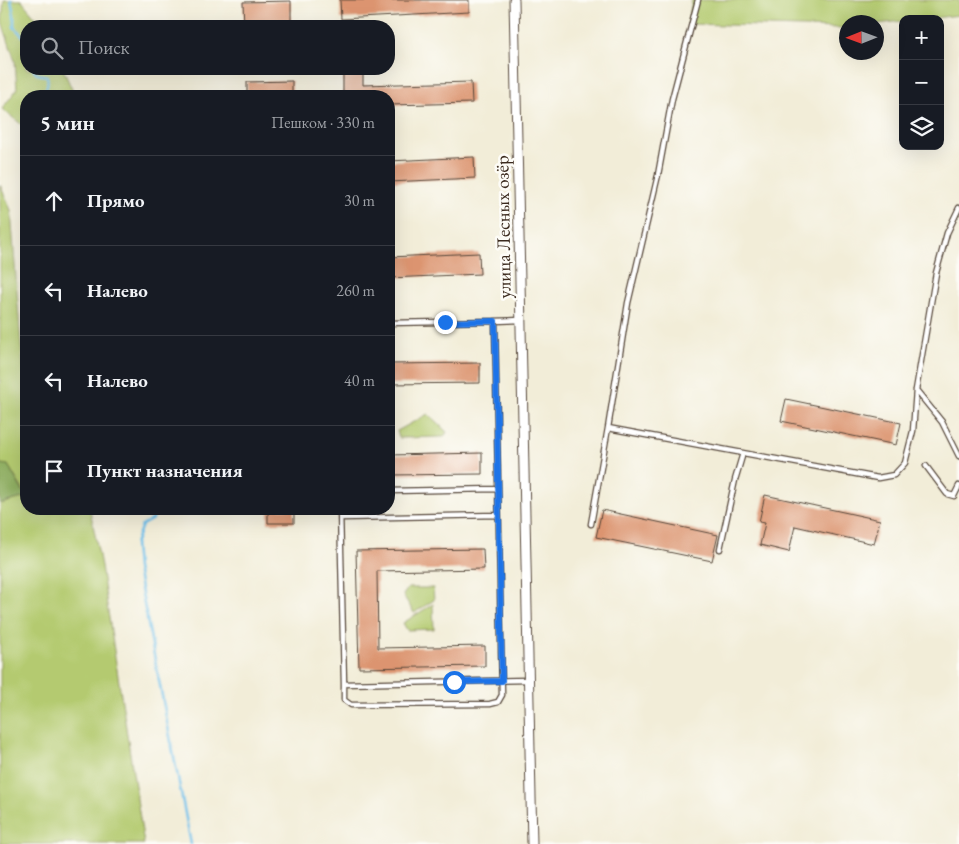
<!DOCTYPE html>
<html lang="ru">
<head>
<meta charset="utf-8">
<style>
	:root { --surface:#171b24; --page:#242831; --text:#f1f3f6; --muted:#9ea1a6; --line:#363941 }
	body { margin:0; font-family:"EB Garamond",serif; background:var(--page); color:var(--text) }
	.controls { position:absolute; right:15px; top:15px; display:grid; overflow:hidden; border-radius:10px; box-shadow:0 5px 20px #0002 }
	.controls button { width:45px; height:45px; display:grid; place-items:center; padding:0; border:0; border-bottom:1px solid var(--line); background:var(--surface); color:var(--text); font:25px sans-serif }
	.compass { position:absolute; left:839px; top:15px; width:45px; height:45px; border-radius:50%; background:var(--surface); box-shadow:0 5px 20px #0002; rotate:269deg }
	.stop { position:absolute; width:15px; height:15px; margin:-11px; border:4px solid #1a73e8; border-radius:50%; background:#fff }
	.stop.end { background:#1a73e8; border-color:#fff; box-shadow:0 1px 5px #0008 }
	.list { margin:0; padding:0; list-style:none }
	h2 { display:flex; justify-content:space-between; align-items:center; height:65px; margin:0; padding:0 20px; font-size:21px }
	h2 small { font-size:16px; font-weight:400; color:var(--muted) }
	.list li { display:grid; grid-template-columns:32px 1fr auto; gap:15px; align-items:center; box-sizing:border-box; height:90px; padding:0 20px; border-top:1px solid var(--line) }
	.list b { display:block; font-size:19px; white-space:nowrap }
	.list em { font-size:16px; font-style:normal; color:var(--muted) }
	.icon { flex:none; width:28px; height:28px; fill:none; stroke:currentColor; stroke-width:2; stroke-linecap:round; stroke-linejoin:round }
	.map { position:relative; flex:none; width:959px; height:844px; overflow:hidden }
	.search { position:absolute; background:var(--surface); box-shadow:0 5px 20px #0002; left:20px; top:20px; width:375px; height:55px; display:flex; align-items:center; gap:12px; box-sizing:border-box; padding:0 18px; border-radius:20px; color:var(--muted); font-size:19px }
	.panel { position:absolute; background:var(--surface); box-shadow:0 5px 20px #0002; left:20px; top:90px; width:375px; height:425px; border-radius:20px }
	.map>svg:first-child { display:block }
	.green { fill:#b4ca6f; stroke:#787a46 }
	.forest { fill:#8fae62; stroke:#656c40 }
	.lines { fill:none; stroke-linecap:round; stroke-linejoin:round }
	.stream { stroke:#6fc1eb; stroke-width:2.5 }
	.building { fill:#dc946f }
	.service-casing { stroke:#56473a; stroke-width:7 }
	.minor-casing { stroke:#56473a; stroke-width:11 }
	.service { stroke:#fff; stroke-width:4.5 }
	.minor { stroke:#fff; stroke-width:9 }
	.route { stroke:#1a73e8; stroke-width:6 }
	.labels { text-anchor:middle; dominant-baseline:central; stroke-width:5; stroke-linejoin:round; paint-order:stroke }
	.street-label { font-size:19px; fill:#3b2a1e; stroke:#fdfcf7 }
</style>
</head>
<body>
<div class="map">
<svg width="959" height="844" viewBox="0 0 959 844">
	<rect width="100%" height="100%" fill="#fdfcf7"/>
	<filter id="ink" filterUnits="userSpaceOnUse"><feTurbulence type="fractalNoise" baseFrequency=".02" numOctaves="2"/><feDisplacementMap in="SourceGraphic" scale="10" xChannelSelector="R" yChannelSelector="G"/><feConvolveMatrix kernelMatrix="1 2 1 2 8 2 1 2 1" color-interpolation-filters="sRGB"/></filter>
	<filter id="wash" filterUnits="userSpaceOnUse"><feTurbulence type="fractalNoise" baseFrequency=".0096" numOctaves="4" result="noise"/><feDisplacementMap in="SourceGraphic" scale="20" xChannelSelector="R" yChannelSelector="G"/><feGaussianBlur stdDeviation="1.12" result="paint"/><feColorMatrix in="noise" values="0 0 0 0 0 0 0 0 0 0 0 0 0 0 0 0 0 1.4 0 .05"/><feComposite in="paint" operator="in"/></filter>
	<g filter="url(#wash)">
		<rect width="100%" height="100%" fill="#f2edd8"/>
		<!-- green -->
		<path class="green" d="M4,0h17l22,26h-17v43h37l12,27h-49v32l-24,-19 15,-20 -2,-28 -13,-39z
			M692,0h267v15l-33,4h-23v2l-26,3 -1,-2h-30v6h-5l-153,-4z
			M0,185l11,25 10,135 5,45v105l-18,-30 -8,-1z
			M428,414l19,18 -3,5 -45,1 -2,-7z
			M26,497v12h64l11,57 43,278h-144v-340z
			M408,588h25l1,12 -20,13 -11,-18z
			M433,604l1,25 -27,1 -4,-7z"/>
		<!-- forest -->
		<path class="forest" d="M0,464l8,1 18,32 -26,7z"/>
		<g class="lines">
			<!-- stream -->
			<path class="stream" d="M11,0l3,15v12l12,12
				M33,69l4,5 10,2c2,8 -1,16 -8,20
				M153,509v10l-11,6 -7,19 2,24 54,276"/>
		</g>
		<g id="blocks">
			<!-- building -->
			<path class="building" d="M340,0h129v12l-128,7z
				M291,1v25h-47l-1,-24z
				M343,69h20v16l108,-3 1,21 -83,2v-9h-46z
				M292,81v15h-45v-14z
				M474,157l1,21 -86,4v-21z
				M479,253l1,21 -91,4v-21z
				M480,363v20l-91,1v-20z
				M786,399l115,24 -5,22 -115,-24z
				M482,453v21l-93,1v-20z
				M765,495l115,25 -6,24 -79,-18 -6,26 -29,-7 5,-22 -6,-1z
				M268,509h26v14h-26z
				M602,510l116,25 -6,26 -116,-24z
				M483,549l1,20 -107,2 1,77 107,-2v20l-126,2 -3,-117z"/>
		</g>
	</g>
	<g filter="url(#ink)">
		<use href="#blocks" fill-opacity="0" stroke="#56473a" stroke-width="1"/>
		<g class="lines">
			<!-- service casing -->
			<g class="service-casing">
				<path id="service" d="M495,321l26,-1
					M916,390l26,32 17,34
					M608,428l20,-125 30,-128 14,-76 26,-99
					M926,466l21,28 7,2 5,-10
					M389,491l109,-2
					M340,509l4,175 185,-4
					M341,518l157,-3
					M591,524l17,-96 270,50 16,-3 11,-12 8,-32 3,-41 20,-117 11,-40 12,-25
					M720,549l15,-69 8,-27
					M344,684v16l7,5 139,-1 8,-2 4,-7 -7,-374 -106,2"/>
			</g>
			<!-- minor casing -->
			<g class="minor-casing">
				<path id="minor" d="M514,0l18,844"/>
			</g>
			<!-- service -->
			<use href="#service" class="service"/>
			<!-- minor -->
			<use href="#minor" class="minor"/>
		</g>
	</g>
	<g class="lines" filter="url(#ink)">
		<!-- route -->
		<path class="route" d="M445,322l50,-1 7,360 -48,1"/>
	</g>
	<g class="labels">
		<!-- street labels -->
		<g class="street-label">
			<text transform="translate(503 227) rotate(-91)">улица Лесных озёр</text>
		</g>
	</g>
</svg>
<div class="controls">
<button>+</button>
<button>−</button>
<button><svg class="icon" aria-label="layers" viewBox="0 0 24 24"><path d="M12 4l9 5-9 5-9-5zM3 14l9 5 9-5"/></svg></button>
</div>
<svg class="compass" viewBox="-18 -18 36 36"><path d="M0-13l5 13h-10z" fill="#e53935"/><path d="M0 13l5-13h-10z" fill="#9ea1a6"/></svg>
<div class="stop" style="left:454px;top:682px"></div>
<div class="stop end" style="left:445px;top:322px"></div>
<div class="search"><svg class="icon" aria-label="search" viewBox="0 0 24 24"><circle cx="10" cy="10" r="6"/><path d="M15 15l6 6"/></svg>Поиск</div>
<section class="panel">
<h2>5 мин<small>Пешком · 330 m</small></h2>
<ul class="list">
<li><svg class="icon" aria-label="ahead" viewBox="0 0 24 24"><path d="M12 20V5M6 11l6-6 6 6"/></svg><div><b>Прямо</b></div><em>30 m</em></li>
<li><svg class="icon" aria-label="left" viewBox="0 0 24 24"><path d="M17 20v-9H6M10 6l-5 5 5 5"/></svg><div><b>Налево</b></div><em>260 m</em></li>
<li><svg class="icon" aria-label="left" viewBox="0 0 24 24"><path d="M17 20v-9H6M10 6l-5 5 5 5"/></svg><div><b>Налево</b></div><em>40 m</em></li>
<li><svg class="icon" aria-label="arrive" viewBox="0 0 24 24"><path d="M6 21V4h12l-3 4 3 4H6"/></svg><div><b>Пункт назначения</b></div></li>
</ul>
</section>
</div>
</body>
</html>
